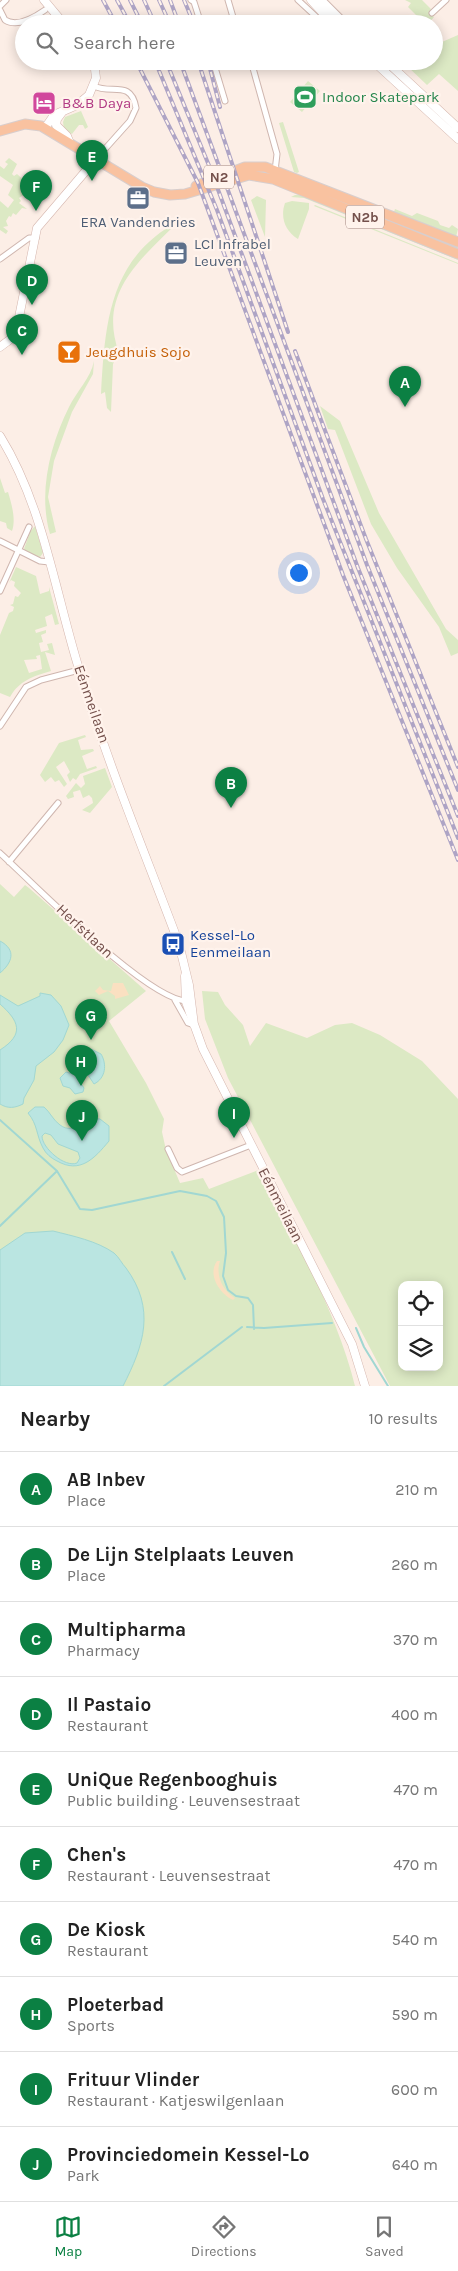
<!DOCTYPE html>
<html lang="en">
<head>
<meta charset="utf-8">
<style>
	:root { --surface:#fff; --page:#f6f6f6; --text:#222; --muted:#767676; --line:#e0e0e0; --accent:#0b8043 }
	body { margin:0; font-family:Karla,sans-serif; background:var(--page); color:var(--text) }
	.controls { position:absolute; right:15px; bottom:15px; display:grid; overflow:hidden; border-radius:10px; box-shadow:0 2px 12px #0003 }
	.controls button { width:45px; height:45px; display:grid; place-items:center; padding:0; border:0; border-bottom:1px solid var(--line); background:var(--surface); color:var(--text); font:25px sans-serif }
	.you { position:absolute; left:298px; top:572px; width:18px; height:18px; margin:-12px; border:4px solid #fff; border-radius:50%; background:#1a73e8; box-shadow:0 0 0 8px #1a73e833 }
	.badge { display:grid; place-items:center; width:32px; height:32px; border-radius:50%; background:var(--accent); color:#fff; font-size:16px; font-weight:700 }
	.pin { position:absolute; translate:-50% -41px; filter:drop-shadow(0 1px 2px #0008) }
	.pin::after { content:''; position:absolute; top:26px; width:18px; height:15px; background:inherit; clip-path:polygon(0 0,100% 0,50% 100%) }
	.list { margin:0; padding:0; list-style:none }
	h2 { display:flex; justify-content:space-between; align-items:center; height:65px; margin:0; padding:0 20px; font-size:21px }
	h2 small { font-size:16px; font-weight:400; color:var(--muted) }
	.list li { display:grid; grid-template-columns:32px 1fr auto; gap:15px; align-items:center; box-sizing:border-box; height:75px; padding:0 20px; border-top:1px solid var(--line) }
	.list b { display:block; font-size:19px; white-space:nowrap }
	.list p { margin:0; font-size:16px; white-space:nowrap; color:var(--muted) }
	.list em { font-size:16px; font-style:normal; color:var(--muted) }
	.icon { flex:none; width:28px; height:28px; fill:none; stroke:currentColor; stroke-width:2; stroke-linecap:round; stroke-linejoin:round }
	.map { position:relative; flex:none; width:458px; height:1386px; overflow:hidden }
	.search { position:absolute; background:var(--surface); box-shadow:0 2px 12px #0003; left:15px; right:15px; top:15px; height:55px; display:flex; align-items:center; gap:12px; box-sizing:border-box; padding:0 18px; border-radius:28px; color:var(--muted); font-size:19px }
	.sheet { height:815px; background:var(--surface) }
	nav { display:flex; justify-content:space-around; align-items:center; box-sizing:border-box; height:70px; border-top:1px solid var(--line); background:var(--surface); font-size:14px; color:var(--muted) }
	nav a { display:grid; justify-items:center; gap:2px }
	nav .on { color:var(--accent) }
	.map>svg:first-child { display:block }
	.green { fill:#dce9c4; fill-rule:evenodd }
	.sand { fill:#fae0c1 }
	.water { fill:#bae5e1; stroke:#a1d7d2; fill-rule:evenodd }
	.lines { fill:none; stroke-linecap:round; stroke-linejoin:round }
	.stream { stroke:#a1d7d2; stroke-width:2 }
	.street-casing { stroke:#cfb6af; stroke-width:7 }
	.secondary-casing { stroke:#d5b6ae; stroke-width:9 }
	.primary-casing { stroke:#d8cecd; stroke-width:11 }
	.street { stroke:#fff; stroke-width:5 }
	.secondary { stroke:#fff; stroke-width:8 }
	.primary { stroke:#f9c2a0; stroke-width:9 }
	.rail-casing { stroke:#aea4c5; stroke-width:4 }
	.rail { stroke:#fff3ec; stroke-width:2; stroke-dasharray:5.5; stroke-linecap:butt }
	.labels { text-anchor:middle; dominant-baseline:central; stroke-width:4.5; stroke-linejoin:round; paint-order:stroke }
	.shield { fill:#fff3ec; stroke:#9e817b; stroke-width:1 }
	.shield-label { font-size:14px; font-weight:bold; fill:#74504b }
	.leisure-label { font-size:15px; fill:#27864d; stroke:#fff3ec; text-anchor:start }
	.hotel-label { font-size:15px; fill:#b23c85; stroke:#fff3ec; text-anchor:start }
	.service-label { font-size:15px; fill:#4e5e75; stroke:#fff3ec }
	.food-label { font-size:15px; fill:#c56008; stroke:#fff3ec; text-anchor:start }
	.street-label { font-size:15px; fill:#74504b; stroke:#fff3ec }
	.transit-label { font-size:15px; fill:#164399; stroke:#fff3ec; text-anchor:start }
</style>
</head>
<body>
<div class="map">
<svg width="458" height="1386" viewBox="0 0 458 1386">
	<rect width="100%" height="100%" fill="#fceee6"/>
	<!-- green -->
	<path class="green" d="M405,0h17l9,9 -2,3 5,5 -6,7h-3l-17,-17 3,-4z
		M434,32l8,10 16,-7v56l-19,-17 -12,11 -20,-19 4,-5h23z
		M308,81l12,10 -18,21 -12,-10z
		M81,111l7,16 -3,2 -2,-4h-4l-7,9 -8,-5 -1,-7 2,-5z
		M283,122l16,50 -2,1 -3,-1 -15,-49z
		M9,158l8,6 -5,10 2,2 3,-2 19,17 -2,3 2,2 -2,2 -3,-3 -1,4 -5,-5 -6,4 2,3 -2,2 8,6 -5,-1 -6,7 -3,-2 -2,4 -2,-1 -3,5 2,5 -5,1 5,4 -2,3 -6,-4v-29l8,7 6,-8 -6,-5 5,-10 -13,-9v-10l4,3 4,-5 -3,-2z
		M291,182l167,64v5z
		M295,195h7l156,63v2l-154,-62 -13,-1z
		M257,196l9,4 -1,37 -14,-37z
		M292,201l17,2v6l-11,30c-13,-8 -18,-22 -13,-36z
		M315,205l143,58v1l-144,-58z
		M395,209l17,7 5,-3 21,8 2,4 9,3 3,-3 6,4 -2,8 -30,-12 10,3 -42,-16z
		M179,221c-38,38 -82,72 -60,132l-6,11 -2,48 -4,-4 -2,-16 -4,2c4,-71 8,-136 78,-173z
		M94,361l-1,13 -21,38 -18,49 -6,36 8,35 -6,2c-12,-41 0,-89 19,-127 7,-15 22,-29 25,-46z
		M320,406l20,15 39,92 67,116 12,11v13l-7,3 -12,-29 -42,-59 -26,-44 -36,-94 -7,-1z
		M0,478l5,15 3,-1c4,13 8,28 4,39l-5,-3 -1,-5 -6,-2z
		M35,526l8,27 -3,4 -14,-5 -2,-3 6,-17z
		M16,567l20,9 4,18 9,-3v-4l10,37 -4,1 -3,-11 -7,3 2,9 -12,4 1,3 10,-3v3l-5,2 2,7 -4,1 2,9 8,-2 -2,-6 5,-1 3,12 -10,-3 6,19c-18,5 -32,10 -41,26l-10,-4v-58l9,-22 4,-2 1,-4 -4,-2 3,-1 2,-8 3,1 3,-4 -7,-7 1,-4 -4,-2 -2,3zM40,655l2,14 -13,4 -5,-13 13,-1 -1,-3z
		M85,735l1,2 -8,3 3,10 12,-1 1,2 -12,5 5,13 9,-3 1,2 -17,6 -4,6 -3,-2 -3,4 -3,-7 3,-3 -6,-11 -8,6 11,17 -3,3 -5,-7 -4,2 -4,-5 -6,5 -5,-7 19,-32z
		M105,768l7,19 -22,26 -8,-3 11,-7 -1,-5 -3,-3 -6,3 -3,-8 -7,2 1,5 -6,2 -2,-3 10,-13 5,5 4,-4 -2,-8z
		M0,884l14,13 11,-12 4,3 117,103 -37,30 37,62 18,36 -2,13 4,18 14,33 23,-5 6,11 52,-20c34,71 75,141 94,217h-355z
		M202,991l16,1 7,13 18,20 7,21 16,-23 41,15 28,-13 17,-2 28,12 42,26 36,38v287h-68l-162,-308 -23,-59zM402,1285h37v82h-24l-1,3v-3h-12z"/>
	<!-- sand -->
	<path class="sand" d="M113,983h10l6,12 -14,4v-3l-7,-5 -9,4 -4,-4 5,-5 3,4 8,1z
		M217,1261h3c-5,14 3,30 15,37l-2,2c-13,-6 -26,-25 -16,-39z"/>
	<!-- water -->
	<path class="water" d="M0,941c17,9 12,22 0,32z
		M40,993l11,2 10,11 8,19 -6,15 -9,12 -18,14 -2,14 -10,18 -1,6c-8,4 -15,5 -23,0v-54c25,-16 19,-29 0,-46v-9l18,11 22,-10z
		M91,1049l10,5c6,10 5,24 -7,30l-6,-9h-4l-4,7 4,6 -1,4 -8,2 -5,-6 -7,-2 -3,-8 6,-6 10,3 4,-2 2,-10 10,-4 -4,-6z
		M35,1107h9c6,5 9,13 16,18 15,11 25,-8 40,-6l9,7v15c-15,18 -29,33 -52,20 -6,-3 -11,-7 -14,-13 -7,-13 -5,-23 -15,-35zM45,1133l6,2 7,9 20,8 2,6 -3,5c-12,5 -35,-15 -35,-27z
		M53,1231c20,5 44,10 61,22 5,4 8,11 12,15 30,41 18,77 -3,118h-123v-136l25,-17z"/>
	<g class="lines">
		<!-- stream -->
		<path class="stream" d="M0,1120l57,51 23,38 12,1 88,-19 27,5 9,5 8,16 2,36 -3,23 5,14 8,6 12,2 5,7 1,24
			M0,1226l57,-55
			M172,1252l13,27
			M247,1327l17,1 68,-5
			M356,1328l8,19 24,39
			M164,1386l78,-59"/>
		<!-- street casing -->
		<g class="street-casing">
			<path id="street" d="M191,0l3,2 7,22
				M228,0l7,24
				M298,0l26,24
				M323,0l24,24
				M0,6l6,-6
				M0,10l5,10c13,8 30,-3 40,-10
				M432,13l14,-13
				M213,61l12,40
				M251,61l26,93 -2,17
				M94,86c17,9 37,-7 42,22l-6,13 -34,38
				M0,259l29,-21h7
				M0,541l40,20 9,1
				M0,591l29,-64
				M0,726l26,-39 15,-7 38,-10
				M0,853c33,30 151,151 189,148
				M9,862l49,-59
				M175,1000l13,23 6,2
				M168,1149l9,19 5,4 69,-27"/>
		</g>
		<!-- secondary casing -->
		<g class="secondary-casing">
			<path id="secondary" d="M44,0l20,24
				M311,0l22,24
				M316,0l27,24
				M373,61l85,78
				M386,61l72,67
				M63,111l-6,8 -1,6 11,11 2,5
				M45,128l9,-13 23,-10 12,-10 7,-17 -2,-17
				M0,347l12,-9 4,-6 21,-104 59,-69
				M0,436c43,69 55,156 79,233 28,93 66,184 100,275l10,41 5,40
				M185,976l1,26 17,47 149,295 13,42"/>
		</g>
		<!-- primary casing -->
		<g class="primary-casing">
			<path id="primary" d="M0,131l25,-7 16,2 101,61 12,5 16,3 15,-1 64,-19 24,4 185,75
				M196,186l49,-19h20l193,75"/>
		</g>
		<!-- street -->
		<use href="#street" class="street"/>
		<!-- secondary -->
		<use href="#secondary" class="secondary"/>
		<!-- primary -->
		<use href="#primary" class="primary"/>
		<!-- rail casing -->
		<g class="rail-casing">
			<path id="rail" d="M103,0l13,24
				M117,0l13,24
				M130,0l12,24
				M144,0l11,24
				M159,0l11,24
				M170,0l9,24
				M184,0l10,24
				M136,61l62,122 145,392 115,285
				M155,61l62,149 106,289 135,339
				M166,61l44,107 148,400 100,248
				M180,61l187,504 91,225
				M198,61l90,271
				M208,61l12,46
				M295,351l71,188 92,228"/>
		</g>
		<!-- rail -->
		<use href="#rail" class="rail"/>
	</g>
	<!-- icons -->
	<defs>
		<g id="stadium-square" transform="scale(1.25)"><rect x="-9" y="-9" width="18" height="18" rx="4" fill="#2e9e5b" stroke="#fff3ec"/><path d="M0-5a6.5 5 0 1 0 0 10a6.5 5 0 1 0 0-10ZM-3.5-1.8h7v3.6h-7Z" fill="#fff"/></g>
		<g id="hotel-square" transform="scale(1.25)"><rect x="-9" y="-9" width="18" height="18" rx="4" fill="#d1479c" stroke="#fff3ec"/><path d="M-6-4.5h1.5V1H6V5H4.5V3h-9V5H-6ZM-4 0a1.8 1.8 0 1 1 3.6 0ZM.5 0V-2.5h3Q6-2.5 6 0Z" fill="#fff"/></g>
		<g id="office-square" transform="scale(1.25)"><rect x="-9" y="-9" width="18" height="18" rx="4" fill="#5c6f8a" stroke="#fff3ec"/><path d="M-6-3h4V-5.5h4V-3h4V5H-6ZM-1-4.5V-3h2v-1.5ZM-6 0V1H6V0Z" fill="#fff"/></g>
		<g id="bar-square" transform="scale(1.25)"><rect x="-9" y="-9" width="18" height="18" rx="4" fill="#e8710a" stroke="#fff3ec"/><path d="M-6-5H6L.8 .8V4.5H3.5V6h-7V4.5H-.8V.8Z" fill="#fff"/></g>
		<g id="bus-square" transform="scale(1.25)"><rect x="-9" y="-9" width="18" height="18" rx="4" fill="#1a4fb4" stroke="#fff3ec"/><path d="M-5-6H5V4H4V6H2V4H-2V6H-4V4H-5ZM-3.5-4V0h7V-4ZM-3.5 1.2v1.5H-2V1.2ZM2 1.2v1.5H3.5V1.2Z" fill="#fff"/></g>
	</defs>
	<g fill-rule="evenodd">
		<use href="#stadium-square" x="305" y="97"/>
		<use href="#hotel-square" x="44" y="103"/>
		<use href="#office-square" x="138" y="198"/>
		<use href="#office-square" x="176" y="253"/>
		<use href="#bar-square" x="69" y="352"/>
		<use href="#bus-square" x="173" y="944"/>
	</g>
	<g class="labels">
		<!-- shield labels -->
		<g class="shield">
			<rect x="204" y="165.5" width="30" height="23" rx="4"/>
			<rect x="346" y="205.5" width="38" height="23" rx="4"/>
		</g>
		<g class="shield-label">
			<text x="219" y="177">N2</text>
			<text x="365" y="217">N2b</text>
		</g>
		<!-- leisure labels -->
		<g class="leisure-label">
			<text x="322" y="97">Indoor Skatepark</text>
		</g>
		<!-- hotel labels -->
		<g class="hotel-label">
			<text x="62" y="103">B&amp;B Daya</text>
		</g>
		<!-- service labels -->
		<g class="service-label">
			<text x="138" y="222">ERA Vandendries</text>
			<text x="194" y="244" text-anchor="start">LCI Infrabel<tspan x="194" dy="17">Leuven</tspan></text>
		</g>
		<!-- food labels -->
		<g class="food-label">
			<text x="86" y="352">Jeugdhuis Sojo</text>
		</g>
		<!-- street labels -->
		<g class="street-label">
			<text transform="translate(92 704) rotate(71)">Eénmeilaan</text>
			<text transform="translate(85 931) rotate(43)">Herfstlaan</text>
			<text transform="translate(281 1205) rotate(63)">Eénmeilaan</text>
		</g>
		<!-- transit labels -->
		<g class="transit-label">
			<text x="190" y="935">Kessel-Lo<tspan x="190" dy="17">Eenmeilaan</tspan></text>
		</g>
	</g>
</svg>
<div class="controls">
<button><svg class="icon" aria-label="locate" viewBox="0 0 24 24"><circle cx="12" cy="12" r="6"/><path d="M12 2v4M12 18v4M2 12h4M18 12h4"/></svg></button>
<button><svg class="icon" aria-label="layers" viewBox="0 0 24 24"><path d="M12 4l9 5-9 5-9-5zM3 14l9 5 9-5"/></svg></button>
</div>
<div class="you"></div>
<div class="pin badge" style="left:405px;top:407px">A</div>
<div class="pin badge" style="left:231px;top:808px">B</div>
<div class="pin badge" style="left:22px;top:355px">C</div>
<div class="pin badge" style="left:32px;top:305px">D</div>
<div class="pin badge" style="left:92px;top:181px">E</div>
<div class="pin badge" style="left:36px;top:211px">F</div>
<div class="pin badge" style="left:91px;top:1040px">G</div>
<div class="pin badge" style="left:81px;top:1086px">H</div>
<div class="pin badge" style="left:234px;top:1138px">I</div>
<div class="pin badge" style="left:82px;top:1141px">J</div>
<div class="search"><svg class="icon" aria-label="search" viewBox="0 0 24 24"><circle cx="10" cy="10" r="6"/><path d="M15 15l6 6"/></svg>Search here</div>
</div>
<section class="sheet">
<h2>Nearby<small>10 results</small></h2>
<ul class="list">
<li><span class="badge">A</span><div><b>AB Inbev</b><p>Place</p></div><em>210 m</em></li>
<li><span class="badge">B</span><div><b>De Lijn Stelplaats Leuven</b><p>Place</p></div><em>260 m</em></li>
<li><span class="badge">C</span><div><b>Multipharma</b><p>Pharmacy</p></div><em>370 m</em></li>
<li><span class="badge">D</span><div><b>Il Pastaio</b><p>Restaurant</p></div><em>400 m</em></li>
<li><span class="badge">E</span><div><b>UniQue Regenbooghuis</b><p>Public building · Leuvensestraat</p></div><em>470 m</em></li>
<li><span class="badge">F</span><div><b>Chen's</b><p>Restaurant · Leuvensestraat</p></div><em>470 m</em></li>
<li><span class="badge">G</span><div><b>De Kiosk</b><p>Restaurant</p></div><em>540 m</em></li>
<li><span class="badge">H</span><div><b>Ploeterbad</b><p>Sports</p></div><em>590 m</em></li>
<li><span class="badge">I</span><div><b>Frituur Vlinder</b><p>Restaurant · Katjeswilgenlaan</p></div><em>600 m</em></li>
<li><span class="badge">J</span><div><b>Provinciedomein Kessel-Lo</b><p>Park</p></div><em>640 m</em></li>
</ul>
</section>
<nav>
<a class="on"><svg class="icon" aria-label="map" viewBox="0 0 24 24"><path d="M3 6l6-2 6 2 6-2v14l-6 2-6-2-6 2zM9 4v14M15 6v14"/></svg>Map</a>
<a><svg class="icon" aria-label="directions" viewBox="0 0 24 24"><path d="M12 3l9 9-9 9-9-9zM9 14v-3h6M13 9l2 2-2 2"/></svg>Directions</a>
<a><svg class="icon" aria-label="saved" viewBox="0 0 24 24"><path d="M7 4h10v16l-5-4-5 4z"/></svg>Saved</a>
</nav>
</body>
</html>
